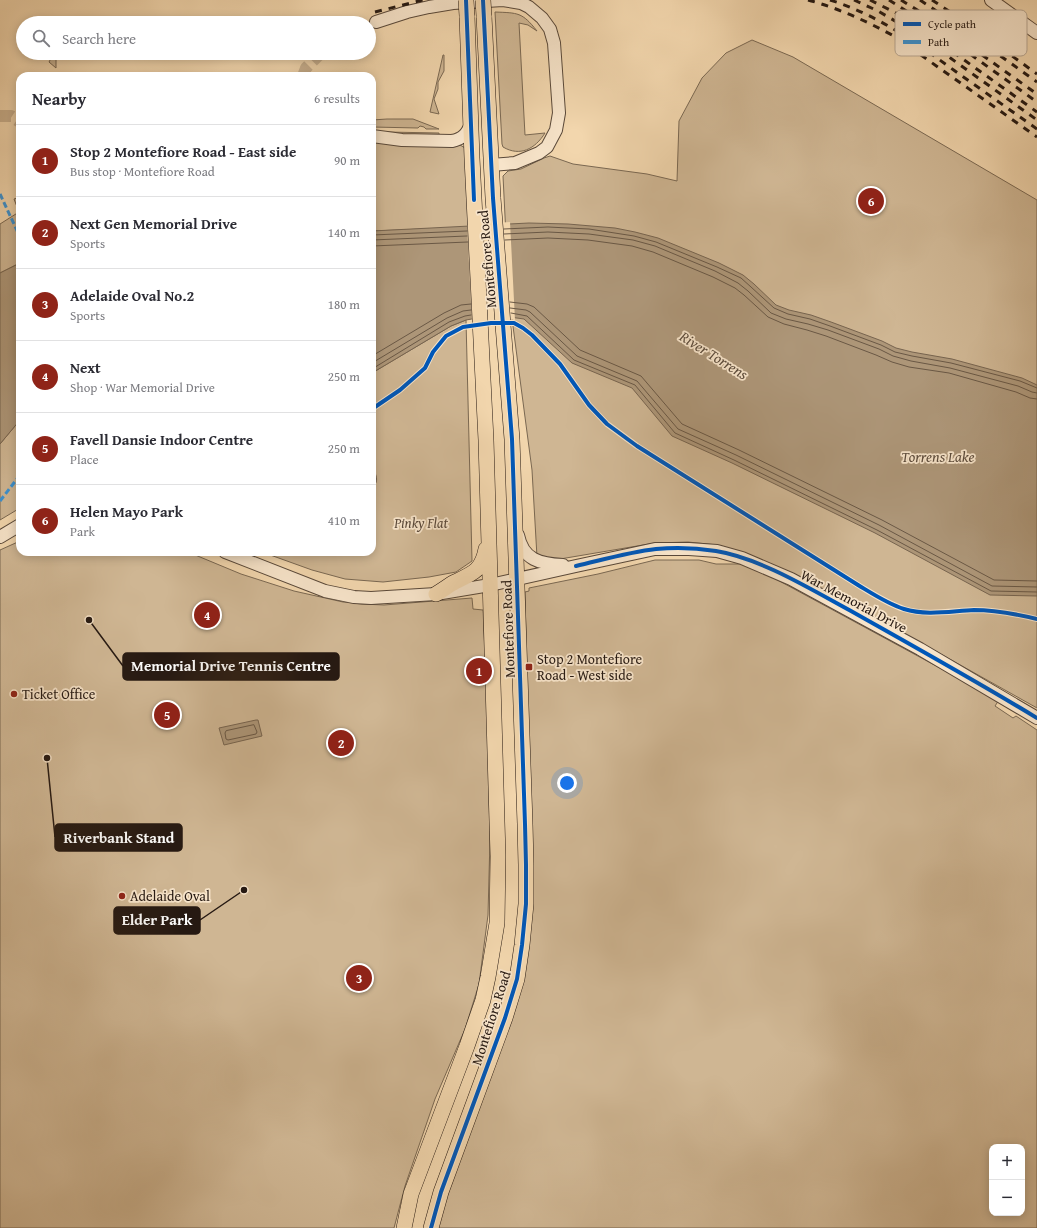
<!DOCTYPE html>
<html lang="en">
<head>
<meta charset="utf-8">
<style>
	:root { --surface:#fff; --page:#f2f2f3; --text:#2b2b33; --muted:#7c7c81; --line:#e1e1e2; --accent:#8f2418 }
	body { margin:0; font-family:"Gentium Book Plus",serif; background:var(--page); color:var(--text) }
	.controls { position:absolute; right:12px; bottom:12px; display:grid; overflow:hidden; border-radius:8px; box-shadow:0 2px 10px #0003 }
	.controls button { width:36px; height:36px; display:grid; place-items:center; padding:0; border:0; border-bottom:1px solid var(--line); background:var(--surface); color:var(--text); font:20px sans-serif }
	.you { position:absolute; left:567px; top:783px; width:14px; height:14px; margin:-10px; border:3px solid #fff; border-radius:50%; background:#1a73e8; box-shadow:0 0 0 6px #1a73e833 }
	.badge { display:grid; place-items:center; width:26px; height:26px; border-radius:50%; background:var(--accent); color:#fff; font-size:13px; font-weight:700 }
	.pin { position:absolute; translate:-50% -50%; border:2px solid #fff; box-shadow:0 1px 4px #0006 }
	.list { margin:0; padding:0; list-style:none }
	h2 { display:flex; justify-content:space-between; align-items:center; height:52px; margin:0; padding:0 16px; font-size:17px }
	h2 small { font-size:13px; font-weight:400; color:var(--muted) }
	.list li { display:grid; grid-template-columns:26px 1fr auto; gap:12px; align-items:center; box-sizing:border-box; height:72px; padding:0 16px; border-top:1px solid var(--line) }
	.list b { display:block; font-size:15px; white-space:nowrap }
	.list p { margin:0; font-size:13px; white-space:nowrap; color:var(--muted) }
	.list em { font-size:13px; font-style:normal; color:var(--muted) }
	.icon { flex:none; width:22px; height:22px; fill:none; stroke:currentColor; stroke-width:2; stroke-linecap:round; stroke-linejoin:round }
	.map { position:relative; flex:none; width:1037px; height:1228px; overflow:hidden }
	.search { position:absolute; background:var(--surface); box-shadow:0 2px 10px #0003; left:16px; top:16px; width:360px; height:44px; display:flex; align-items:center; gap:10px; box-sizing:border-box; padding:0 14px; border-radius:22px; color:var(--muted); font-size:15px }
	.panel { position:absolute; background:var(--surface); box-shadow:0 2px 10px #0003; left:16px; top:72px; width:360px; height:484px; border-radius:12px }
	.map>svg:first-child { display:block }
	.green { fill:#cfb693; stroke:#7a6852; fill-rule:evenodd }
	.water { fill:#ad9678; stroke:#77644f }
	.pier { fill:#f2d6ad }
	.lines { fill:none; stroke-linecap:round; stroke-linejoin:round }
	.shore { stroke:#6a5845; stroke-width:1 }
	.minor-tunnel { stroke:#c9b08e; stroke-width:12; stroke-dasharray:12 6; stroke-linecap:butt }
	.minor-casing { stroke:#594839; stroke-width:14 }
	.major-casing { stroke:#261912; stroke-width:16 }
	.minor { stroke:#f7e4ca; stroke-width:12 }
	.major { stroke:#f2d6ad; stroke-width:15 }
	.rail { stroke:#261912; stroke-width:3; stroke-dasharray:7 7; stroke-linecap:butt }
	.major-bridge-casing { stroke:#261912; stroke-width:16; stroke-linecap:butt }
	.major-bridge { stroke:#f2d6ad; stroke-width:15 }
	.quiet { stroke:#3b93d3; stroke-width:3; stroke-dasharray:6 3; stroke-linecap:butt }
	.cycleway-casing { stroke:#f7e4ca; stroke-width:6 }
	.cycleway { stroke:#0057b8; stroke-width:4 }
	.poi-dot { fill:#8f2418; stroke:#f7e4ca; stroke-width:1.5 }
	.labels { text-anchor:middle; dominant-baseline:central; stroke-width:3.5; stroke-linejoin:round; paint-order:stroke }
	.street-label { font-size:14px; fill:#261912; stroke:#f7e4ca }
	.park-label { font-size:14px; font-style:italic; fill:#594839; stroke:#f7e4ca }
	.poi-label { font-size:14px; fill:#261912; stroke:#f7e4ca; text-anchor:start }
	.water-label { font-size:15px; font-style:italic; fill:#5c4b3b; stroke:#f7e4ca }
	.key { fill:#f7e4ca; stroke:#b8a793; stroke-width:1 }
	.key-label { font-size:11px; fill:#261912 }
	.leader { fill:none; stroke:#261912; stroke-width:1.5 }
	.callout-dot { fill:#261912; stroke:#f7e4ca; stroke-width:1.5 }
	.callout { fill:#261912; stroke:#261912; stroke-width:1.5 }
	.callout-label { font-size:15px; text-anchor:middle; font-weight:bold; fill:#fff }
</style>
</head>
<body>
<div class="map">
<svg width="1037" height="1228" viewBox="0 0 1037 1228">
	<rect width="100%" height="100%" fill="#f2d6ad"/>
	<filter id="stains"><feTurbulence type="fractalNoise" baseFrequency=".005" numOctaves="4"/><feColorMatrix values="0 0 0 0 .2 0 0 0 0 .09 0 0 0 0 .02 0 0 0 .5 -.17"/></filter>
	<radialGradient id="worn" r=".72"><stop offset=".6" stop-color="#630" stop-opacity="0"/><stop offset="1" stop-color="#630" stop-opacity=".3"/></radialGradient>
	<!-- green -->
	<path class="green" d="M495,12c23,1 27,0 42,19l-9,-6 -9,-2 6,112 20,-2c-10,16 -25,24 -42,14l-1,-3z
		M752,40l41,17 244,143v508l-116,-65 -204,-98 -29,-3 -33,1 -95,16 -23,-2 -5,-87 -23,-174 -6,-120 5,-5 13,-2 23,-11 6,-2 23,8 74,10 30,7 2,-60 23,-43 24,-25z
		M54,53h2v15l-7,-6z
		M443,55h1v16l-6,11v7l-4,10 5,15 -9,-2z
		M387,119h26l26,10h-13l-2,-2 -4,-1 -2,2 -46,-1v-7z
		M386,132l53,1v4l-53,-4z
		M372,136l88,9 7,4 8,78 -103,4z
		M20,197v66l-20,10v-49l19,-12 -5,-13z
		M466,320l6,241 -16,11 -27,5 -46,5 -38,-3 -33,-9 -50,-18h110v-179l79,-47z
		M20,420v88l-20,12v-76z
		M20,541v11h168l53,22 53,17 49,11 19,2 22,1 88,-7 1,11 10,1 4,84 3,144 -2,77 -9,69 -14,45 -30,70 -30,87 -11,42h-394v-678z
		M655,560h44l17,4h32l251,136 -4,6 18,12 3,-2 21,14v498h-601l75,-214 18,-244 -4,-178 4,-1v-3l69,-14zM992,1147h30v66h-30z"/>
	<!-- water -->
	<path class="water" d="M529,223l39,1 47,4 20,4 23,6 61,25 24,12 11,9 22,21 13,5 22,5 20,7 51,19 14,7 16,4 40,7 70,19 15,7v211l-47,-1 -115,-62 -143,-70 -60,-27 -40,-48 -60,-25 -48,-44 -29,-4 -29,5 -15,6 -79,47v-142z
		M20,263v157l-20,24v-171z
		M372,467c4,7 8,15 0,20z
		M256,720h2l4,16 -38,9 -5,-17z"/>
	<!-- pier -->
	<path class="pier" d="M510,222l5,98 -20,-3 -23,4 -5,-96z"/>
	<g class="lines">
		<!-- shore -->
		<path class="shore" d="M504,229l44,-2 41,2 45,7 22,6 61,25 24,11 10,9 23,21 14,6 22,5 20,7 51,19 14,7 17,4 39,7 69,18 17,7
			M504,234l44,-2 41,2 44,6 22,6 60,25 23,12 10,8 23,22 15,6 22,5 20,6 51,19 14,7 18,5 39,7 68,18 14,6 5,1
			M372,235l95,-4
			M372,240l95,-4
			M505,240l43,-2 40,2 44,6 21,6 60,25 22,11 9,7 24,22 16,7 23,6 19,6 50,19 16,7 17,5 40,6 67,19 14,6 7,1
			M372,246l96,-4
			M510,302l17,2 7,3 46,43 61,26 41,48 57,26 143,70 112,60 43,1
			M510,308l16,2 4,2 47,44 60,25 41,48 58,26 143,70 113,61 45,1
			M511,313l16,3 47,44 61,25 40,48 59,27 143,70 114,61 46,1
			M372,356l72,-43 17,-8 10,-1
			M372,363l75,-45 16,-7 8,-1
			M372,369l77,-47 16,-6 6,-1
			M254,725l3,7 -1,2 -28,6 -2,-1 -1,-6 1,-2z"/>
		<!-- minor-tunnel -->
		<path class="minor-tunnel" d="M303,76l3,-8 15,-15
			M0,116h11l9,6"/>
		<!-- minor casing -->
		<g class="minor-casing">
			<path id="minor" d="M991,0l46,33
				M376,22l31,-10 22,-5 24,-4 50,-3 18,3 8,4 13,11 8,11 4,14 5,70 -3,17 -9,17 -8,6 -24,10 -24,2
				M372,136l30,4 50,1c11,-2 16,-8 19,-18
				M518,535c5,25 22,29 45,30
				M0,537l20,-12
				M225,552l100,39 29,6 17,1 65,-4 54,-9 86,-19 79,-17h34l28,2 25,7 49,21 129,70 117,69"/>
		</g>
		<!-- major casing -->
		<g class="major-casing">
			<path id="major" d="M436,594c7,-4 13,-9 19,-12 19,-9 27,-12 31,-33
				M404,1228l7,-34 56,-148 16,-46 5,-23 9,-54 1,-67 -12,-416 -14,-282 -5,-142
				M431,1228l10,-36 64,-174 12,-39 5,-34 4,-41v-39l-1,-41 -13,-385 -19,-241 -9,-182"/>
		</g>
		<!-- minor -->
		<use href="#minor" class="minor"/>
		<!-- major -->
		<use href="#major" class="major"/>
		<!-- rail -->
		<path class="rail" d="M808,0c30,8 58,21 86,36l143,101
			M830,0c48,15 85,42 125,71 27,19 55,39 82,58
			M854,0l24,11 36,21 123,88
			M870,0l28,14 20,13 119,85
			M889,0l46,29 102,73
			M901,0l29,18 107,76
			M920,0l33,22 84,60
			M932,0l29,19 76,55
			M375,12l48,-12"/>
		<!-- major-bridge casing -->
		<g class="major-bridge-casing">
			<path id="major-bridge" d="M466,0l1,16
				M483,0l1,16"/>
		</g>
		<!-- major-bridge -->
		<use href="#major-bridge" class="major-bridge"/>
		<!-- quiet -->
		<path class="quiet" d="M0,194l20,43
			M0,501l20,-26"/>
		<!-- cycleway casing -->
		<g class="cycleway-casing">
			<path id="cycleway" d="M466,0l8,200
				M372,409l28,-19 25,-22 8,-16 13,-16 17,-9 28,-4h23l9,5 9,7 28,29 29,41 18,19 30,22 221,139c15,9 30,19 46,24 22,7 47,2 70,1 21,0 42,4 63,9
				M576,566c26,-6 53,-14 80,-17 20,-2 41,-1 60,2 44,7 96,39 135,60 62,35 125,70 186,107
				M431,1228l10,-36 64,-174 12,-39 5,-34 4,-41v-39l-1,-41 -13,-385 -19,-241 -10,-198"/>
		</g>
		<!-- cycleway -->
		<use href="#cycleway" class="cycleway"/>
	</g>
	<!-- markers -->
	<g class="poi-dot">
		<rect x="525" y="663" width="8" height="8" rx="2"/>
		<circle cx="14" cy="694" r="4"/>
		<circle cx="122" cy="896" r="4"/>
	</g>
	<g class="labels">
		<!-- street labels -->
		<g class="street-label">
			<text transform="translate(487 259) rotate(-95)">Montefiore Road</text>
			<text transform="translate(854 601) rotate(28)">War Memorial Drive</text>
			<text transform="translate(508 629) rotate(-92)">Montefiore Road</text>
			<text transform="translate(491 1018) rotate(-72)">Montefiore Road</text>
		</g>
		<!-- park labels -->
		<g class="park-label">
			<text x="421" y="523">Pinky Flat</text>
		</g>
		<!-- poi labels -->
		<g class="poi-label">
			<text x="537" y="659">Stop 2 Montefiore<tspan x="537" dy="16">Road - West side</tspan></text>
			<text x="22" y="694">Ticket Office</text>
			<text x="130" y="896">Adelaide Oval</text>
		</g>
		<!-- water labels -->
		<g class="water-label">
			<text transform="translate(714 355) rotate(32)">River Torrens</text>
			<text x="938" y="456">Torrens Lake</text>
		</g>
	</g>
	<!-- legend -->
	<rect x="895" y="10" width="132" height="46" rx="6" class="key"/>
	<rect x="903" y="22" width="18" height="4" fill="#0057b8"/>
	<rect x="903" y="40" width="18" height="4" fill="#3b93d3"/>
	<g class="key-label">
		<text x="928" y="28">Cycle path</text>
		<text x="928" y="46">Path</text>
	</g>
	<!-- callouts -->
	<path class="leader" d="M89 620L123 666M47 758L55 837M244 890L200 920"/>
	<g class="callout-dot">
		<circle cx="89" cy="620" r="4"/>
		<circle cx="47" cy="758" r="4"/>
		<circle cx="244" cy="890" r="4"/>
	</g>
	<g class="callout">
		<rect x="123" y="653" width="216" height="27" rx="4"/>
		<rect x="55" y="824" width="127" height="27" rx="4"/>
		<rect x="114" y="907" width="86" height="27" rx="4"/>
	</g>
	<g class="callout-label">
		<text x="231" y="671">Memorial Drive Tennis Centre</text>
		<text x="119" y="843">Riverbank Stand</text>
		<text x="157" y="925">Elder Park</text>
	</g>
	<rect width="100%" height="100%" filter="url(#stains)"/>
	<rect width="100%" height="100%" fill="url(#worn)"/>
</svg>
<div class="controls">
<button>+</button>
<button>−</button>
</div>
<div class="you"></div>
<div class="pin badge" style="left:479px;top:671px">1</div>
<div class="pin badge" style="left:341px;top:743px">2</div>
<div class="pin badge" style="left:359px;top:978px">3</div>
<div class="pin badge" style="left:207px;top:615px">4</div>
<div class="pin badge" style="left:167px;top:715px">5</div>
<div class="pin badge" style="left:871px;top:201px">6</div>
<div class="search"><svg class="icon" aria-label="search" viewBox="0 0 24 24"><circle cx="10" cy="10" r="6"/><path d="M15 15l6 6"/></svg>Search here</div>
<section class="panel">
<h2>Nearby<small>6 results</small></h2>
<ul class="list">
<li><span class="badge">1</span><div><b>Stop 2 Montefiore Road - East side</b><p>Bus stop · Montefiore Road</p></div><em>90 m</em></li>
<li><span class="badge">2</span><div><b>Next Gen Memorial Drive</b><p>Sports</p></div><em>140 m</em></li>
<li><span class="badge">3</span><div><b>Adelaide Oval No.2</b><p>Sports</p></div><em>180 m</em></li>
<li><span class="badge">4</span><div><b>Next</b><p>Shop · War Memorial Drive</p></div><em>250 m</em></li>
<li><span class="badge">5</span><div><b>Favell Dansie Indoor Centre</b><p>Place</p></div><em>250 m</em></li>
<li><span class="badge">6</span><div><b>Helen Mayo Park</b><p>Park</p></div><em>410 m</em></li>
</ul>
</section>
</div>
</body>
</html>
